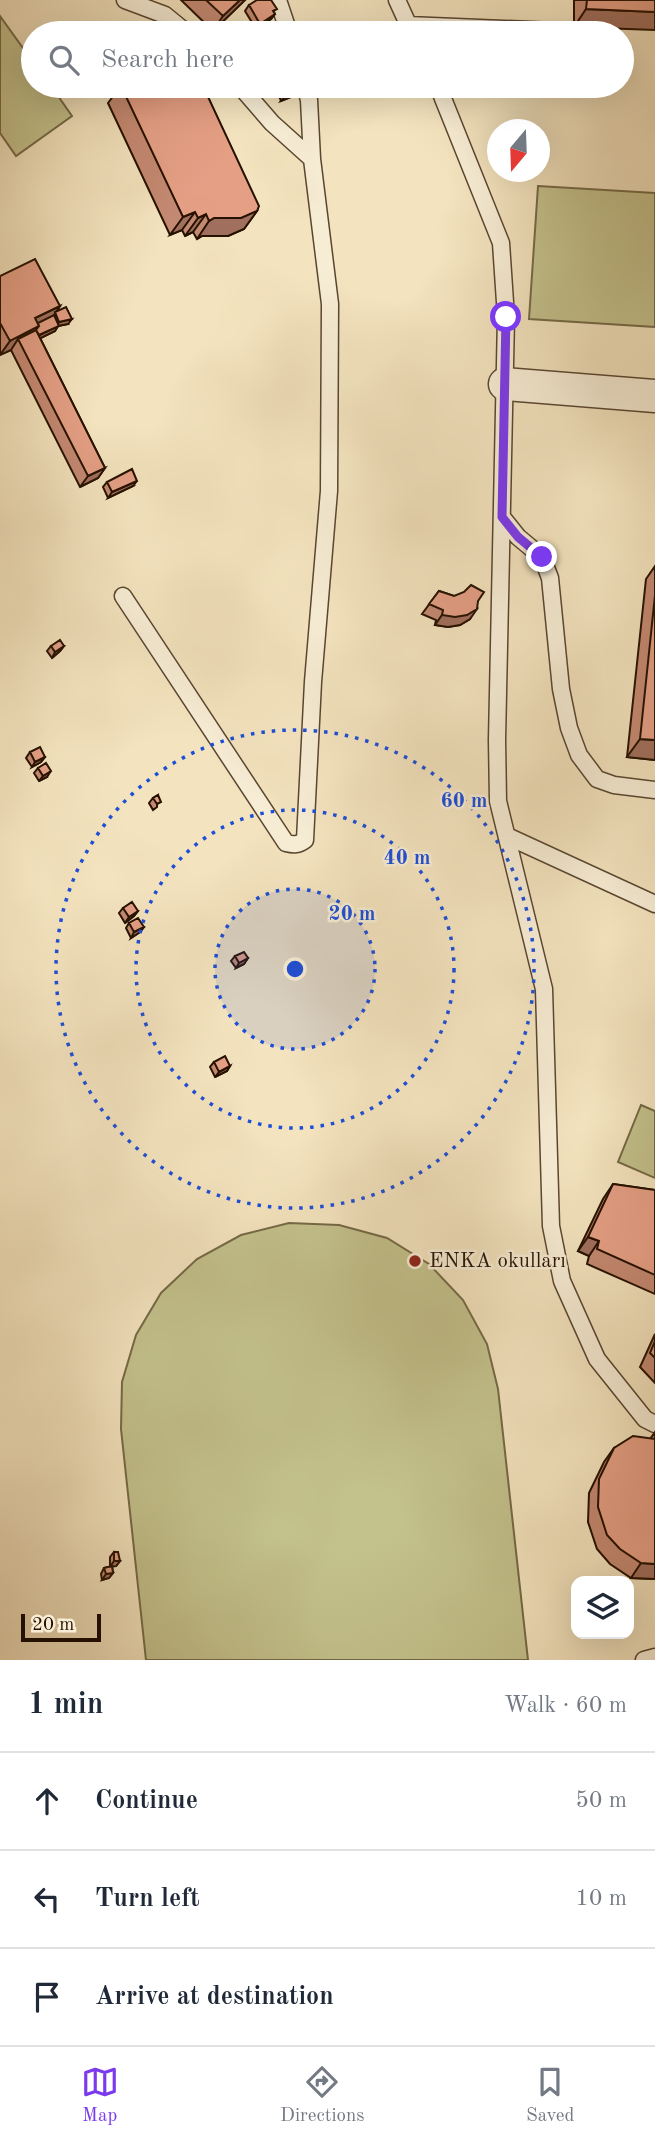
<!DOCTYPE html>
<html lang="en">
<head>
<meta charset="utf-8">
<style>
	:root { --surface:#fff; --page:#f6f6f7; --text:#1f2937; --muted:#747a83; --line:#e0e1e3; --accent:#7c3aed }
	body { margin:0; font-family:"Old Standard TT",serif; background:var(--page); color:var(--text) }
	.controls { position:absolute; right:21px; bottom:21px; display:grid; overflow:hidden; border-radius:14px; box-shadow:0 7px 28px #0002 }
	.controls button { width:63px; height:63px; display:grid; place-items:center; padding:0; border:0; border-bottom:2px solid var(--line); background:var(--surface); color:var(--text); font:35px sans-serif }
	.compass { position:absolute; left:487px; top:119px; width:63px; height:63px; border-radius:50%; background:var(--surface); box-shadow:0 7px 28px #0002; rotate:199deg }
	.scale { position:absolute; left:21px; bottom:18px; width:80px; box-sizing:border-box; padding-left:7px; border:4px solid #261100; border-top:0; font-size:19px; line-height:24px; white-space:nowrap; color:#261100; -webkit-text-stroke:5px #f7edd5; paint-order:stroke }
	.stop { position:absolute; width:21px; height:21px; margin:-16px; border:5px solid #7c3aed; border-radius:50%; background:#fff }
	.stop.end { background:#7c3aed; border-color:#fff; box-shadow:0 2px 7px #0008 }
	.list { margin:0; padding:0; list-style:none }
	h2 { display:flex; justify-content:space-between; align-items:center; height:91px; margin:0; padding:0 28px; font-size:30px }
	h2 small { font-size:23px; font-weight:400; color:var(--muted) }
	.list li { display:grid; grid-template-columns:46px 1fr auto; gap:21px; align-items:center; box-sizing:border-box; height:98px; padding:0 28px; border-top:2px solid var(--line) }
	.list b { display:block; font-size:26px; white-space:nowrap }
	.list em { font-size:23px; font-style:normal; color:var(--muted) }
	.icon { flex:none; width:38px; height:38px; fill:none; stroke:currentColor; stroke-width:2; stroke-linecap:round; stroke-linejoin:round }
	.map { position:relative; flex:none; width:655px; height:1660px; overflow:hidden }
	.search { position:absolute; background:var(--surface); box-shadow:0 7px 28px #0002; left:21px; right:21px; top:21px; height:77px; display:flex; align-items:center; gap:18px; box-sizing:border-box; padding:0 24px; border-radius:38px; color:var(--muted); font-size:26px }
	.sheet { height:385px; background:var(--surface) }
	nav { display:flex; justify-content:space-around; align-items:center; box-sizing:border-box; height:98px; border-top:2px solid var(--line); background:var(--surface); font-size:19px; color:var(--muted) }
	nav a { display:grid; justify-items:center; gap:4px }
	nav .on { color:var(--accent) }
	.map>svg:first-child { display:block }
	.green { fill:#c3c18c; stroke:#746946; stroke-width:2 }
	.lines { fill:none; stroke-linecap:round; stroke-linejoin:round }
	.service-casing { stroke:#594630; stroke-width:19 }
	.minor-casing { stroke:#594630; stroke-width:35 }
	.service { stroke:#f7edd5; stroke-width:16 }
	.minor { stroke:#f7edd5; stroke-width:32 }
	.wall { fill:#c48972; stroke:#261100; stroke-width:2 }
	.shaded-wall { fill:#a06f5d; stroke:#261100; stroke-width:2 }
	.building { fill:#e49f85; stroke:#261100; stroke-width:2 }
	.route { stroke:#7c3aed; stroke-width:9 }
	.ring { fill:none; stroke:#1d4ed8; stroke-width:3.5; stroke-dasharray:3.5 7 }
	.poi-dot { fill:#8f2418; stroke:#f7edd5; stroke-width:2.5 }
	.labels { text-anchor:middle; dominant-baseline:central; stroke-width:5; stroke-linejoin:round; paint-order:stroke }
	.poi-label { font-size:21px; fill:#261100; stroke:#f7edd5; text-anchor:start }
	.centre { fill:#1d4ed8; stroke:#f7edd5; stroke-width:3.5 }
	.ring-label { font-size:21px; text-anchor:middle; font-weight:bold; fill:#1d4ed8; stroke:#f7edd5; stroke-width:5; stroke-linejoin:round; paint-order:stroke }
</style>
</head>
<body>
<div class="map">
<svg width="655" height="1660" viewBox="0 0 655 1660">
	<rect width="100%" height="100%" fill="#f3e3be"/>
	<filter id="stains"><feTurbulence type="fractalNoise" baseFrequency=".00286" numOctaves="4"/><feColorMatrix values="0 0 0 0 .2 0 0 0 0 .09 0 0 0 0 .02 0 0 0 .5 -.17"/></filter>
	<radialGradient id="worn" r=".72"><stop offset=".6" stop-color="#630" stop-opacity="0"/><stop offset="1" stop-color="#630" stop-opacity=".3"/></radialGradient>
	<!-- green -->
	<path class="green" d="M0,16l33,46v24h18l21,30 -56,40 -16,-23z
		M538,186l117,7v134l-126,-8z
		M641,1105l14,6v67l-37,-16z
		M289,1223l50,2 48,13 42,26 34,36 24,44 11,45 30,271h-382l-25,-231 1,-47 14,-47 25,-42 36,-34 44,-24z"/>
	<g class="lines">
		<!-- service casing -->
		<g class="service-casing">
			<path id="service" d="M125,0l40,15 22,18
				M278,0l11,33
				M397,0l15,33
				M408,25l170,7
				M240,86l32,37 40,36
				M438,86l63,157 5,74 -9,423 1,61 46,188 7,237 11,55 35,78 48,60 10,5
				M502,517l16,20 24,20 8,21 11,111 8,39 10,27 18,24 17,6 41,5
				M123,596l163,247c8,2 12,2 19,-3l8,-158 16,-191 1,-187 -18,-145 -3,-59 -4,-14
				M507,836l148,68
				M644,1660l11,-3"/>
		</g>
		<!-- minor casing -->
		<g class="minor-casing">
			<path id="minor" d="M505,384l150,12"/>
		</g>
		<!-- service -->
		<use href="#service" class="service"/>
		<!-- minor -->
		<use href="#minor" class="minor"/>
	</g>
	<!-- wall -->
	<path class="wall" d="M181,0h64l-32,31z
		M574,0h81l-81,27z
		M249,5l25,7 1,2 -4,5 -15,10 -11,-18z
		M114,86h89l54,125 -13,18 -16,7h-26l-5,3 -4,-7 -8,4 -3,-6 -12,5 -62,-132 9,-12z
		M275,86h28l-2,7 -20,8z
		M0,276l60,30 -4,6 12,12 -10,2 -3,5 -15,7 65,130 -7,10 -18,9 -69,-137 -11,5z
		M107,482l26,4 -25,12 -5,-11z
		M655,566v194l-28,-3 19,-178z
		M439,591l15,5 24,5 -8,18 -10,6 -12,2 -13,-2 1,-5 -14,-6z
		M51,646h13l-4,5 -8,7 -5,-7z
		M30,752l15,5 -4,5 -9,5 -6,-9z
		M38,768l9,9 -8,4 -5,-8z
		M158,795l-1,12 -4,3 -4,-7 4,-5z
		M123,908l15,3 -4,5 -9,7 -6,-10z
		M129,923l15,4 -4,5 -9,6 -5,-10z
		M235,956l13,2 -4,6 -8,4 -5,-7z
		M214,1062l16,4 -3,5 -12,6 -5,-10z
		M613,1184l42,6v104l-68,-30 2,-8 -11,-5 25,-52z
		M655,1334v49l-15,-16z
		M655,1432v147l-24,-1 -21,-14 -13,-15 -9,-27 1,-29 15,-31 10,-14 36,-9z
		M114,1552l6,9 -4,5h-4l1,7 -4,5 -7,2 -1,-6 3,-6 6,-1v-10z"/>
	<!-- shaded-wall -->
	<path class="shaded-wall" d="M240,0h5l-32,31 10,-15z
		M586,9l69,3v18l-81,-3z
		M275,14l-4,5 -15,10 4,-5z
		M304,88l-3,5 -20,8 4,-5z
		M257,211l-13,18 -16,7h-26l-5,3 12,-18 5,-3z
		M195,212l-13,18 -12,5 13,-18z
		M206,214l-13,18 -8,4 13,-18z
		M60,306l-10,15 -21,19 -11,-1 -7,11 -11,5 10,-14 25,-23z
		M72,319l-4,5 -10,2 -3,5 -24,12 3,-5 22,-11 3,-5z
		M105,468l-7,10 -18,9 8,-11z
		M137,481l-4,5 -25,12 4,-6z
		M477,609l-7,10 -10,6 -12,2 -13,-2 7,-10z
		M64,646l-4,5 -8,7 3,-6z
		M640,739l15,1v20l-28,-3z
		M45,757l-4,5 -9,5 3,-5z
		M51,771l-4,6 -8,4 4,-5z
		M138,911l-4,5 -9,7 4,-6z
		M144,927l-4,5 -9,6 3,-6z
		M248,958l-4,6 -8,4 3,-5z
		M230,1066l-3,5 -12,6 4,-5z
		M588,1237l11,4 -10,15 -11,-5z
		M114,1561h6l-4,5 -6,1z
		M641,1563l14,1v15l-24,-1z
		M113,1573l-4,5 -7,2 4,-6z"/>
	<!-- building -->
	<path class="building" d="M206,0h34l-17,16z
		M257,0h14l6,9 -4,2 2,3 -15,10 -11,-19z
		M587,0h68v12l-69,-3z
		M442,30l9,1 1,2h-12z
		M121,86h82l56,120 -2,5 -16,7h-27l-5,3 -3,-7 -8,4 -3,-6 -12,5z
		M281,86h22l1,2 -19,8z
		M35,259l25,47 -25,12 4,8 -29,15 -10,-18v-47z
		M66,307l6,12 -13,3 -4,-10z
		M54,315l5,11 -20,9 -3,-5 3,-4 -1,-3z
		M36,330l69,138 -17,8 -70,-137z
		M132,469l5,12 -25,11 -5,-10z
		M471,585l13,7 -6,9 -1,8 -10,6 -12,2 -13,-2 1,-5 -14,-6 10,-13 15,5 10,-4z
		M655,595v145l-15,-1z
		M60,640l4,6 -9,6 -4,-6z
		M40,747l5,10 -10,5 -5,-10z
		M46,763l5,8 -8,5 -5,-8z
		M158,795l3,7 -4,2 -4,-6z
		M132,902l6,9 -9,6 -6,-9z
		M138,918l6,9 -10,5 -5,-9z
		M244,952l4,6 -9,5 -4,-7z
		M225,1056l5,10 -11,6 -5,-10z
		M613,1184l42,6v85l-58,-26 2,-8 -11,-4z
		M655,1341v17l-5,-5z
		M633,1436l22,3v125l-14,-1 -21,-14 -13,-14 -9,-28 1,-28 15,-31z
		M114,1552h4l2,9h-6z
		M112,1566l1,7 -7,1 -2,-6z"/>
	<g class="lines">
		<!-- route -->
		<path class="route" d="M506,317l-4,200 16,20 24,20"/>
	</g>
	<!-- distance rings -->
	<circle cx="295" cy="969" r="80" fill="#1d4ed8" fill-opacity=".12"/>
	<g class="ring">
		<circle cx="295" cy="969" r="80"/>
		<circle cx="295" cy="969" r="159"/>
		<circle cx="295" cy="969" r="239"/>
	</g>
	<!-- markers -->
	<circle class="poi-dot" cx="415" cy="1261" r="7"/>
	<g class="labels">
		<!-- poi labels -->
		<g class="poi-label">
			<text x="429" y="1261">ENKA okulları</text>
		</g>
	</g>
	<circle cx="295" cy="969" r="10" class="centre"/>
	<g class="ring-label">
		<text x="464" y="807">60 m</text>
		<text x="407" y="864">40 m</text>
		<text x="352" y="920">20 m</text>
	</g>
	<rect width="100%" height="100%" filter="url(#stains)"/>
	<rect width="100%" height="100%" fill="url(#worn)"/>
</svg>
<div class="controls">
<button><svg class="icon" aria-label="layers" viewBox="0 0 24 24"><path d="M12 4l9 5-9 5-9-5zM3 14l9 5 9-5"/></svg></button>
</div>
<svg class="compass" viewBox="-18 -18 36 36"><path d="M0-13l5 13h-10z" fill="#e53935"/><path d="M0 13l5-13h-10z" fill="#747a83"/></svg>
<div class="scale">20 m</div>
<div class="stop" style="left:506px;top:317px"></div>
<div class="stop end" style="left:542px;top:557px"></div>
<div class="search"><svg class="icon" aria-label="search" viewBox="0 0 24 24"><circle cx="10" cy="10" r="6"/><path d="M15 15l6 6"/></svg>Search here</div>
</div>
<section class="sheet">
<h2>1 min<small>Walk · 60 m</small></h2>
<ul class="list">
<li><svg class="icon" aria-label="ahead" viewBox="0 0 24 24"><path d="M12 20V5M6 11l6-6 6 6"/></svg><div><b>Continue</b></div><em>50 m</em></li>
<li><svg class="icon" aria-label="left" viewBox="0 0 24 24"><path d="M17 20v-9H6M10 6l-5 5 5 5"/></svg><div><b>Turn left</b></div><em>10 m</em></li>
<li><svg class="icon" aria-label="arrive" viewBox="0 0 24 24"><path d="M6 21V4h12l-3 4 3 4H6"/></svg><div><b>Arrive at destination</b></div></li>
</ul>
</section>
<nav>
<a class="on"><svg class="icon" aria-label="map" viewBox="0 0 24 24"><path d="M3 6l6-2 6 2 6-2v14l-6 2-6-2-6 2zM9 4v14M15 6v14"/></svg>Map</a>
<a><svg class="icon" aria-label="directions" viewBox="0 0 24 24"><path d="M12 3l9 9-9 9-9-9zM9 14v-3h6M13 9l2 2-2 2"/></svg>Directions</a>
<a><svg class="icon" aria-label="saved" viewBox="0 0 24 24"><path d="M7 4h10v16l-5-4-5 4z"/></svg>Saved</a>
</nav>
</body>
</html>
